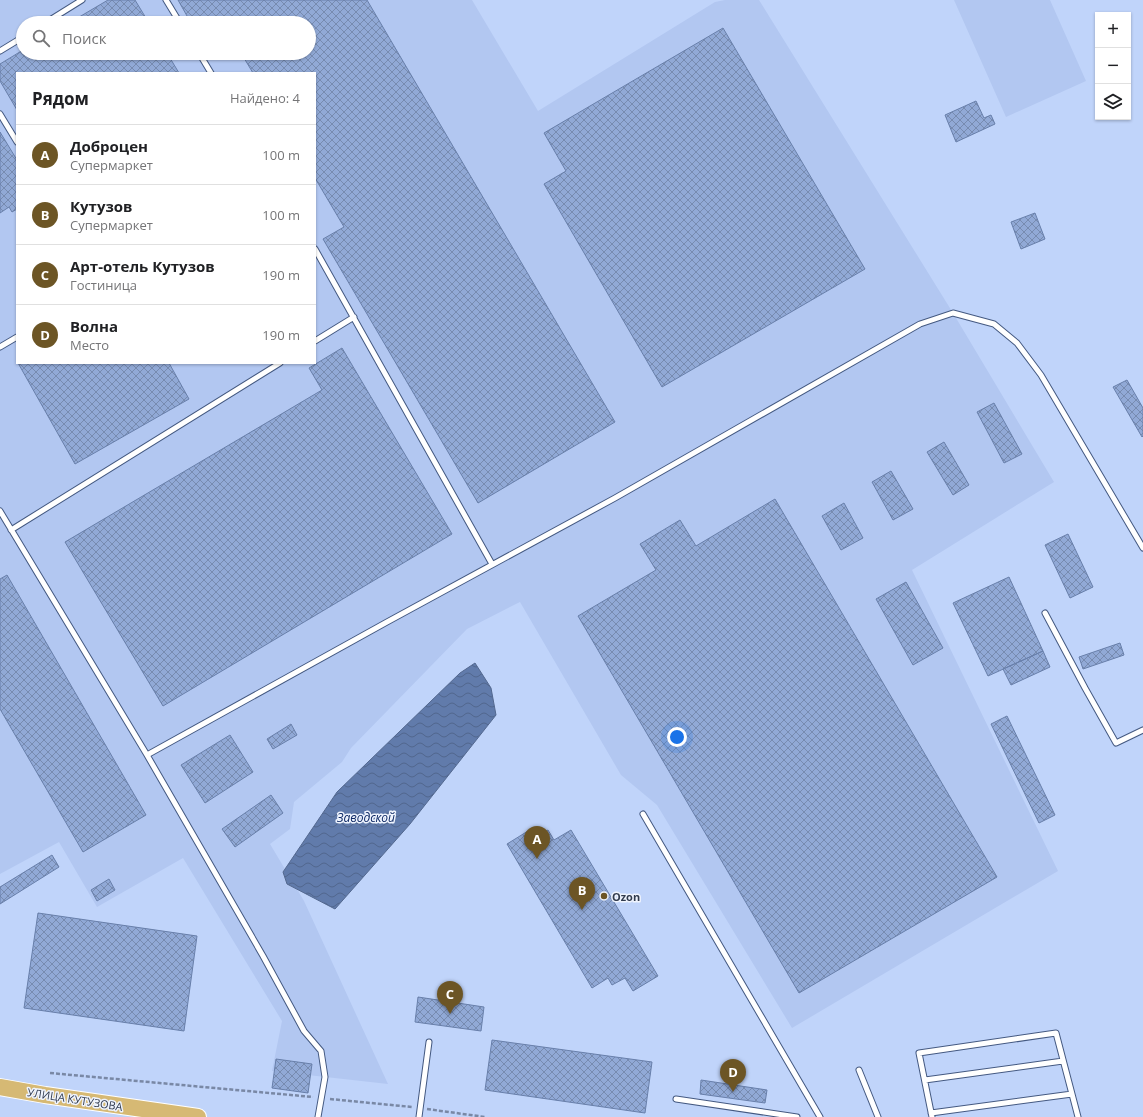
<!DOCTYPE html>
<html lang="ru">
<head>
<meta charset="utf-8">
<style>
	:root { --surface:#fff; --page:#f2f2f2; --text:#202124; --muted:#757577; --line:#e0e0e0; --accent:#6c5525 }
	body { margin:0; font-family:"Open Sans",sans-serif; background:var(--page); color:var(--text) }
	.controls { position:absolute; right:12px; top:12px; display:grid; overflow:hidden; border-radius:0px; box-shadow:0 1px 3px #0004 }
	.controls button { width:36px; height:36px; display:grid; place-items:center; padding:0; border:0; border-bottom:1px solid var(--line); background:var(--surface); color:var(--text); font:20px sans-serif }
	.you { position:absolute; left:677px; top:737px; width:14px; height:14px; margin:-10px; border:3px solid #fff; border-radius:50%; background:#1a73e8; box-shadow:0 0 0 6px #1a73e833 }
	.badge { display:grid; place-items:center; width:26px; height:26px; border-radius:50%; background:var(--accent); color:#fff; font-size:13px; font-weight:700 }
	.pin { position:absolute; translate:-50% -33px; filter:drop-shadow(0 1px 2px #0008) }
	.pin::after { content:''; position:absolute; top:21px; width:14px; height:12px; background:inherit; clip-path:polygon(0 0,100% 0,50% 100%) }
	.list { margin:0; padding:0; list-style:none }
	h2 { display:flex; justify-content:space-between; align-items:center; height:52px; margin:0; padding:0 16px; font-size:17px }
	h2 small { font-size:13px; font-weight:400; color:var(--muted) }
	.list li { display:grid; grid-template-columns:26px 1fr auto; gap:12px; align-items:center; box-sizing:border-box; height:60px; padding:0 16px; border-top:1px solid var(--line) }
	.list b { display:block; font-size:15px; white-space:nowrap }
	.list p { margin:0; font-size:13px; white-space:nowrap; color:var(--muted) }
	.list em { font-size:13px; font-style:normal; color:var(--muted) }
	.icon { flex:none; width:22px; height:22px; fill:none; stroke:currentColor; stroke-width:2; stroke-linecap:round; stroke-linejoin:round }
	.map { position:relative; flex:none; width:1143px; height:1117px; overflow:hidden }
	.search { position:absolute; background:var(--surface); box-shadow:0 1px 3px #0004; left:16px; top:16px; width:300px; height:44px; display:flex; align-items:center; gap:10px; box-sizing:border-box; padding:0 14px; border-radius:22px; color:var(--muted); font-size:15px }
	.panel { position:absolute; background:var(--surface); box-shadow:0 1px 3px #0004; left:16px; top:72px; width:300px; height:292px; border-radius:0px }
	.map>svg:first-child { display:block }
	.built { fill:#b2c7f1; fill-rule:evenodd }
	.water { fill:url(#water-waves); stroke:#53688f }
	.building { fill:url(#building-cross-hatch); stroke:#687faa }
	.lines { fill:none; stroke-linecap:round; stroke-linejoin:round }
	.lane-casing { stroke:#445981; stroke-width:7 }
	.primary-casing { stroke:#fff; stroke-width:18 }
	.path { stroke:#7988a5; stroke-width:2.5; stroke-dasharray:4 2; stroke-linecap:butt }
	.lane { stroke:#fff; stroke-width:5 }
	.primary { stroke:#d6b974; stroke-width:16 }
	.poi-dot { fill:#6c5525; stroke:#eff4fe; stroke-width:1.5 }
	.labels { text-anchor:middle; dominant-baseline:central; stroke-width:3; stroke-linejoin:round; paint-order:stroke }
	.poi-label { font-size:11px; font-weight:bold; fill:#313b4e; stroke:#eff4fe; text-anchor:start }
	.street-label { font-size:11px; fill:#313b4e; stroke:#eff4fe }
	.water-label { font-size:12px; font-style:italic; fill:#0d2864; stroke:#eff4fe }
</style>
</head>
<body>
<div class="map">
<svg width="1143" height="1117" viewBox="0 0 1143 1117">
	<defs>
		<pattern id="water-waves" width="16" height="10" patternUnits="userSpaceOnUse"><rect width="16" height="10" fill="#617bab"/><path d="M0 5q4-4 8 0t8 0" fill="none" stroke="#51668d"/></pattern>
		<pattern id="building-cross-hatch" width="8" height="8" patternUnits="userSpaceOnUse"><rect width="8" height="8" fill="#91a9d6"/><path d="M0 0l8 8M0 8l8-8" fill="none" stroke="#778bb0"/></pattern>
	</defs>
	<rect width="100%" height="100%" fill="#c0d4fa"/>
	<!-- built -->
	<path class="built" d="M0,0h472l66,111 177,-109 10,-2h34l194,313 101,169 -142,88 146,301 -266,157 -135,-223 -36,-30 -101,-173 -53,27 -116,119 -9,14 -48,40 -4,27 -20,15 34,57 84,183 -116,-13 10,-50 -99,-163 -86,49 -38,-65 -59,32zM23,23h286v30h-286zM17,73h298v290h-298z
		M954,0h96l36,81 -80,36z"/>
	<!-- water -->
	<path class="water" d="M475,663l16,25 5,27 -86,109 -75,85 -48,-25 -4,-12 54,-80 123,-119z"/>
	<!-- building -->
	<path class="building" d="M108,0h27l14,23h-80z
		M178,0h189l248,422 -137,81 -155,-264 21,-12 -29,-49v-105h-62l-12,-20h68v-30h-118z
		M723,28l142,241 -203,118 -118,-203 22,-13 -22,-38z
		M23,50v3h144l12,20h-162v37l-17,-29v-17z
		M976,101l8,17 7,-3 4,9 -39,18 -11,-27z
		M0,132l17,28v49l-5,3 -3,-5 -9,6z
		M1035,213l10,26 -24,10 -10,-27z
		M342,348l110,186 -289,172 -98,-164 257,-152 -13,-22z
		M18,363h151l20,36 -114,65z
		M1127,380l16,28v28l-1,1 -29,-50z
		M994,403l28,51 -18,9 -27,-51z
		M944,442l25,43 -16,10 -26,-43z
		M891,471l22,38 -20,11 -21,-38z
		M775,499l222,378 -198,116 -221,-377 78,-46 -16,-26 40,-24 16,26z
		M844,503l19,35 -22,12 -19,-34z
		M1068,534l25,53 -23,11 -25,-53z
		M7,575l139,240 -63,37 -83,-143v-130z
		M1009,577l34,74 -55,25 -35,-73z
		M906,582l37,66 -30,17 -37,-66z
		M1120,643l4,12 -41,14 -4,-12z
		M1043,651l7,16 -39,18 -8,-16z
		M1007,716l48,99 -16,8 -48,-99z
		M291,724l6,11 -24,14 -6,-10z
		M230,735l23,37 -48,31 -24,-38z
		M271,795l12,18 -48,34 -13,-18z
		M548,830l6,10 17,-10 87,146 -25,15 -8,-13 -13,7 -4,-7 -16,10 -85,-144 21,-13 5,8z
		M52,855l7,12 -59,37v-17z
		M109,879l6,11 -18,11 -6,-11z
		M38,913l159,23 -13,95 -160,-23z
		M418,997l66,10 -3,24 -66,-9z
		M492,1040l160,22 -7,51 -160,-23z
		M276,1059l36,5 -4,29 -36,-5z
		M701,1080l66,10 -2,13 -65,-9z"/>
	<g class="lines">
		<!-- lane casing -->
		<g class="lane-casing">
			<path id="lane" d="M166,0l14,23
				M45,23l37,-23
				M0,51l23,-14
				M199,53l12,20
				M0,114l17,28
				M315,249l177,315
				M315,341l39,-24
				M0,347l17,-10
				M0,511l147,244
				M11,530l269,-167
				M1045,613l40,75 31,55 27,-13
				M643,814l177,303
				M859,1070l19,47
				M925,1080l138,-19
				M676,1099l121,18
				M931,1113l141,-19
				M318,1117l7,-40 -4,-26 -17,-20 -41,-75 -116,-201 240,-133 228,-124 305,-174 33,-11 41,11 23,19 24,32 102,173
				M419,1117l10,-75
				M932,1117l-13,-64 137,-20 22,84"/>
		</g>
		<!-- primary casing -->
		<g class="primary-casing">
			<path id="primary" d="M0,1087l45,8 153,22"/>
		</g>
		<!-- path -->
		<path class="path" d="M50,1073l263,24
			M330,1099l82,8
			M427,1109l58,8"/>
		<!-- lane -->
		<use href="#lane" class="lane"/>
		<!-- primary -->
		<use href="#primary" class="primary"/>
	</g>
	<!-- markers -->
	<circle class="poi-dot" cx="604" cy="896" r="4"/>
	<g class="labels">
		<!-- poi labels -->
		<g class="poi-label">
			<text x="612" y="896">Ozon</text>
		</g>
		<!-- street labels -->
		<g class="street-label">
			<text transform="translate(75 1099) rotate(9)">УЛИЦА КУТУЗОВА</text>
		</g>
		<!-- water labels -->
		<g class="water-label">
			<text x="366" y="817">Заводской</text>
		</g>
	</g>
</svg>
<div class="controls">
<button>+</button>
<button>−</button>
<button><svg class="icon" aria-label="layers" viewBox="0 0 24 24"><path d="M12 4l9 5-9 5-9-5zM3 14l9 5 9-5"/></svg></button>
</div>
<div class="you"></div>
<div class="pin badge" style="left:537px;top:859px">A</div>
<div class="pin badge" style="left:582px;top:910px">B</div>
<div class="pin badge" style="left:450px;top:1014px">C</div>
<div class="pin badge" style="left:733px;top:1092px">D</div>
<div class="search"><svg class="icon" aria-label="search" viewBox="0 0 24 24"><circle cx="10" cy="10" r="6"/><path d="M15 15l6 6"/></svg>Поиск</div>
<section class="panel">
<h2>Рядом<small>Найдено: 4</small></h2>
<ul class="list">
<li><span class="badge">A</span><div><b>Доброцен</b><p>Супермаркет</p></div><em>100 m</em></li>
<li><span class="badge">B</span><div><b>Кутузов</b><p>Супермаркет</p></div><em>100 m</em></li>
<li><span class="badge">C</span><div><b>Арт-отель Кутузов</b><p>Гостиница</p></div><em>190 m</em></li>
<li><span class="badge">D</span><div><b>Волна</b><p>Место</p></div><em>190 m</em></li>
</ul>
</section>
</div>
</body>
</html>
